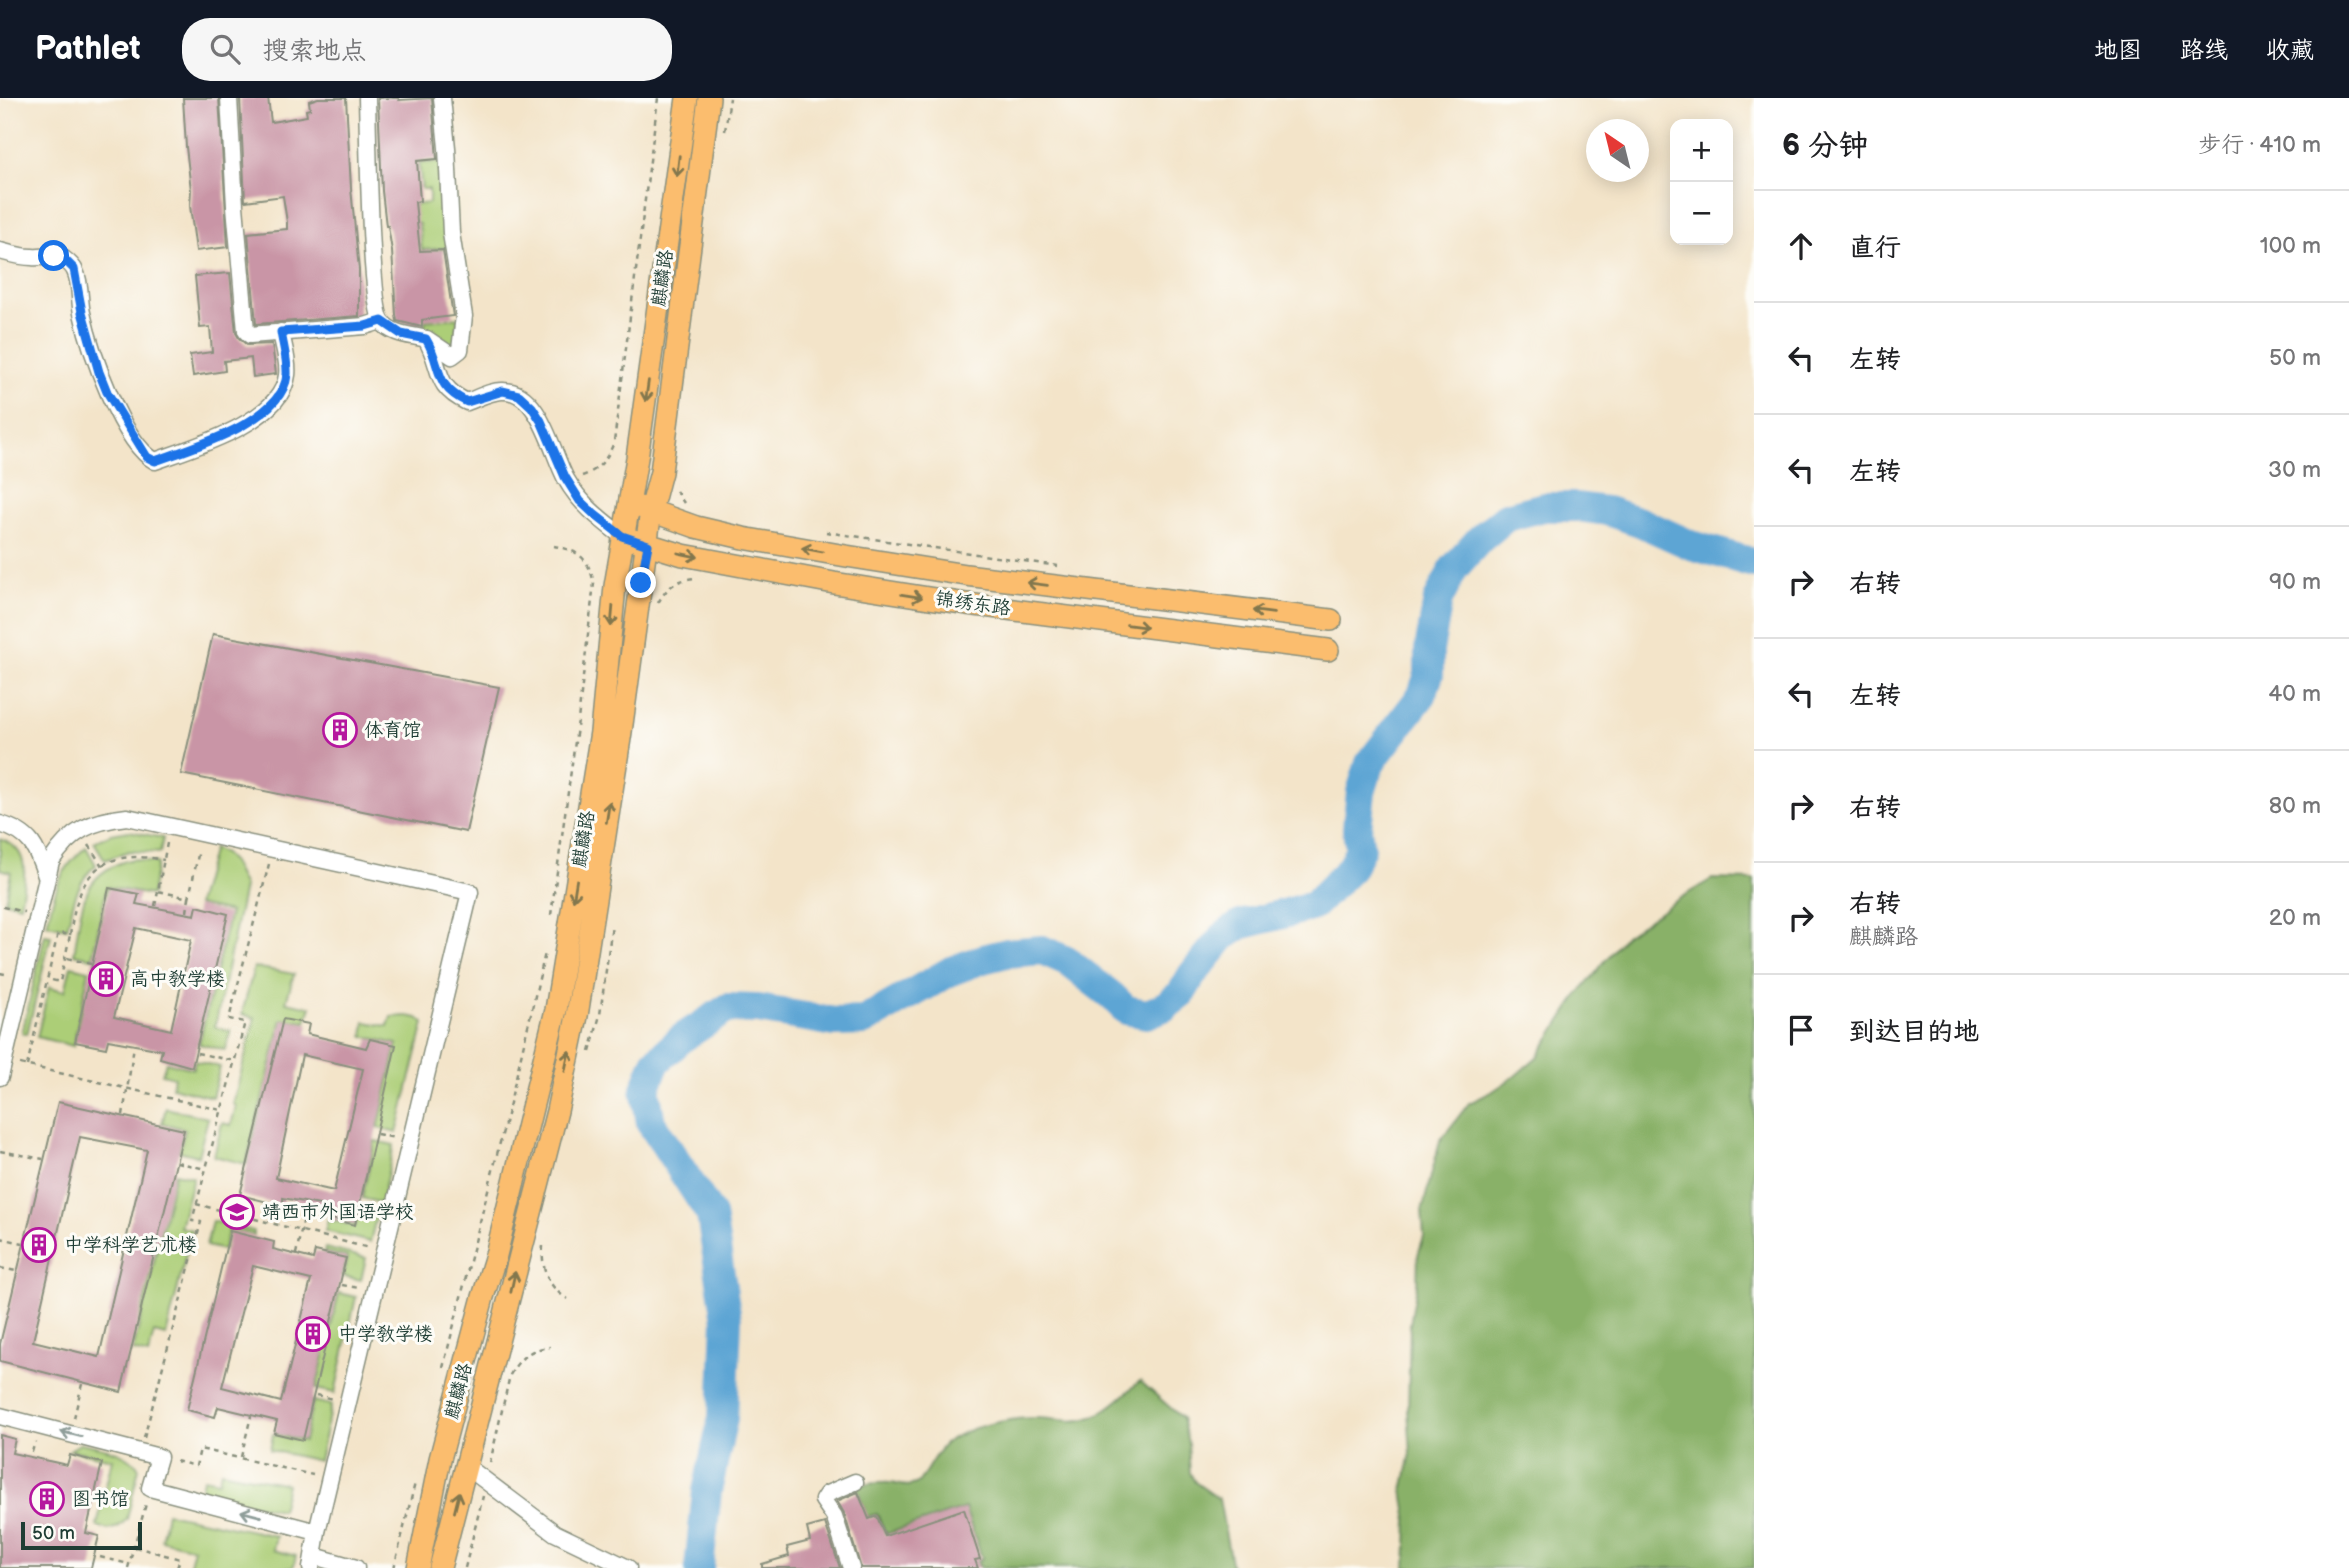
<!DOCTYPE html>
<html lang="zh">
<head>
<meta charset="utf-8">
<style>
	:root { --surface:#fff; --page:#f6f6f6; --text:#202124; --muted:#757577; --line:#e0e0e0; --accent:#111827 }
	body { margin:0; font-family:"Balsamiq Sans","LXGW WenKai TC",sans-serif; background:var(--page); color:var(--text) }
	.controls { position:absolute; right:21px; top:21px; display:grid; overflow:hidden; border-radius:14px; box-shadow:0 4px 18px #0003 }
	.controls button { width:63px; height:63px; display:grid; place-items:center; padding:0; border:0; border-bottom:2px solid var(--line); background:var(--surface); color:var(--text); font:35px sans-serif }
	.compass { position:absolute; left:1586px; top:21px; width:63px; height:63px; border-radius:50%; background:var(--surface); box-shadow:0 4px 18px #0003; rotate:325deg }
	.scale { position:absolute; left:21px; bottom:18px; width:121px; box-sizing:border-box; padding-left:7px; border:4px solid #1f3d34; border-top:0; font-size:19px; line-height:24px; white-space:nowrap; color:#1f3d34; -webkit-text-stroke:5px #fdfcf7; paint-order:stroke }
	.stop { position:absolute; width:21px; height:21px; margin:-16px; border:5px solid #1a73e8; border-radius:50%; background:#fff }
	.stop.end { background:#1a73e8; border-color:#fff; box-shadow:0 2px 7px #0008 }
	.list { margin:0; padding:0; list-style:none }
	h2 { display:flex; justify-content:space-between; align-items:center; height:91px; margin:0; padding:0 28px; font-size:30px }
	h2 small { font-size:23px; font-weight:400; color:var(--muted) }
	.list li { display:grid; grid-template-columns:46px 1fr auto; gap:21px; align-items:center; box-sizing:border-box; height:112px; padding:0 28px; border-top:2px solid var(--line) }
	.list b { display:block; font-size:26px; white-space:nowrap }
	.list p { margin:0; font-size:23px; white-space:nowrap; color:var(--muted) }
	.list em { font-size:23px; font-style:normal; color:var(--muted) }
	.icon { flex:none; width:38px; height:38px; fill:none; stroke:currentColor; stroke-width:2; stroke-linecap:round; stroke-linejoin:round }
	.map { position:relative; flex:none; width:1754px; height:1470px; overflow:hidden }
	header { display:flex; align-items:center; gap:42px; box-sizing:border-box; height:98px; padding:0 35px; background:var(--accent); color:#fff }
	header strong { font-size:33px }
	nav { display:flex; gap:38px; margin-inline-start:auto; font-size:24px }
	.search { width:490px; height:63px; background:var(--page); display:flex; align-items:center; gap:18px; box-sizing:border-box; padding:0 24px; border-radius:28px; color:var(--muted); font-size:26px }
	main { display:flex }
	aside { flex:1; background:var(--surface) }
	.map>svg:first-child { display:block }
	.green { fill:#acce77; stroke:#668656; stroke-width:2 }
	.forest { fill:#89b168; stroke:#54774e; stroke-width:2 }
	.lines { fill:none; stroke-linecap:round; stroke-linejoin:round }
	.river { stroke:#5da5d4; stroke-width:30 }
	.building { fill:#c995a6; fill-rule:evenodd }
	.minor-casing { stroke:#89907e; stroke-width:19 }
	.major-casing { stroke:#89907e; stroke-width:24 }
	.path { stroke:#89907e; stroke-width:2.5; stroke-dasharray:5 5; stroke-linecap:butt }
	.minor { stroke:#fff; stroke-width:16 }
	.major { stroke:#fbbd6e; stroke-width:21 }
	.oneway { stroke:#82774e }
	.oneway2 { stroke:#8f9e9a }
	.route { stroke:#1a73e8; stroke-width:9 }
	.labels { text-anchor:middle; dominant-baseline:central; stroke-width:6; stroke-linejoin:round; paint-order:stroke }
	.street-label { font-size:19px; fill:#1f3d34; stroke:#fdfcf7 }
	.poi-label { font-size:19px; fill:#1f3d34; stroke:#fdfcf7; text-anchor:start }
</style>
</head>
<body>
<header>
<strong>Pathlet</strong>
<div class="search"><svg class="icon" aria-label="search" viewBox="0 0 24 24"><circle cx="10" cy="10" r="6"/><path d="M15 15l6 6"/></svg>搜索地点</div>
<nav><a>地图</a><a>路线</a><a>收藏</a></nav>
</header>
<main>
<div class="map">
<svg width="1754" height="1470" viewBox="0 0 1754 1470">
	<rect width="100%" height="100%" fill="#fdfcf7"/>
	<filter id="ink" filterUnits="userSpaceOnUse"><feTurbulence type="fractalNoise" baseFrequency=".0143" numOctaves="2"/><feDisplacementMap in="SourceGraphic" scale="14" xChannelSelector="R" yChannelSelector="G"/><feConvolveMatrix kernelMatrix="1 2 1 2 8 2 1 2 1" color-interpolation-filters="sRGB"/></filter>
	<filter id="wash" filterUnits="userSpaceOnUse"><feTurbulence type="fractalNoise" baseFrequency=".00686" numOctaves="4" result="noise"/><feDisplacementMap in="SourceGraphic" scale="28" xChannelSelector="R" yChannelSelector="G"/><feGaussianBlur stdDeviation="1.57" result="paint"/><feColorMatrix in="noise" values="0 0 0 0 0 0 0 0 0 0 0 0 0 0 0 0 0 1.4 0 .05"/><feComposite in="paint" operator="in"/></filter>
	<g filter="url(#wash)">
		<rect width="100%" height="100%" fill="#f3e4c9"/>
		<!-- green -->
		<path class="green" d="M443,64l6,86 -27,2 -3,-26 -4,-1 -2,-18 16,-2v-14h-7l-3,-26z
			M458,220l-3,25 -5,6 -26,-16 1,-12z
			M129,733l34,7 -3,15 -31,-2 -24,9 -11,-18 17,-8z
			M0,741c32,10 25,41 20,66l-15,-4 6,-29 -11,-3z
			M86,749l10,18c-20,17 -23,39 -29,63l-20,-4c8,-34 11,-53 39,-77z
			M213,750l11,6 8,8 12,25 -29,140 16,4 -6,19 -26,-6 31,-132 -33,-7z
			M133,761l24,4 -6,32 -44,-8 -15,71 -18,-4c8,-46 5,-82 59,-95z
			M45,837l6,1 -24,98 -5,-1z
			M71,868l18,4 -16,76 -36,-9 12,-50 16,4z
			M254,869l40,7 -8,28 25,5 -5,15 -24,-3 -36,145 -32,-8 8,-33 9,2 5,-19 -3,-2 22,-86 -13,-4z
			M407,918l11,2 6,5 -27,110 -19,-5 19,-84 -34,-8 2,-14 23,4 3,-9z
			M195,963l25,6 -8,30 -40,-10 2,-10 -12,-3 4,-12 27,7z
			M166,1010l42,10 -10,38 -19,-5 6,-22 -23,-6z
			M375,1043l19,4 -13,58 -19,-5z
			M175,1075l18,4 -13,50 12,3 -26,106 -12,-3 -6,22 -15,-4z
			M358,1116l18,4 -6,24 -45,-11 3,-12 27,7z
			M212,1123l42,10v4l-25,-6 -6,21 -17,-4z
			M325,1150l41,10 -5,22 -18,-4 4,-19 -23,-5z
			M339,1195l17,4 -21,96 -19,-4z
			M313,1303l18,4 -12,56 -49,-11 3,-16 31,7z
			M81,1345c21,5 45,7 58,25l-12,51 -9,8 -10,3 -11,-4 15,-67 -42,-9z
			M221,1373l66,13 -6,26 -81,-16 3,-16 16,3z
			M167,1415l109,23 -3,14 23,6 -3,12h-104l5,-20 -33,-8z"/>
		<!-- forest -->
		<path class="forest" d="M1712,781l42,1v688h-348l2,-47 -5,-30 8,-38 -3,-42 2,-87 7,-39 1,-30 6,-19 -2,-25 18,-70 29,-38 21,-10 25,-17 23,-20 40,-61 47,-59 55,-38z
			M1140,1283l42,37 6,25 2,30 5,9 24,17 13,69h-252l-3,-7 5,-3 -17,-50 -79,26 -9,-20 -10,3 -11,-31c11,-2 23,-4 35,-3 11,2 16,5 27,0 10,-13 16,-29 28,-40 21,-17 67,-26 93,-25 18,1 36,6 53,-1 19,-8 33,-23 48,-36z"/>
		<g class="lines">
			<!-- river -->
			<path class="river" d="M699,1470l8,-77 16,-73 4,-98 -16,-105 -60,-92 -6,-34 11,-27 26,-24 46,-30 30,1 77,13 29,-1 87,-50 32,-12 24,-6 35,-3 25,11 45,35 14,14 21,4 17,-7 17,-13 11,-19 31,-38 17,-12 73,-19 37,-37 10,-19 -3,-21 4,-37 9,-29 52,-68 7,-21v-24l9,-50 16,-32 26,-29 26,-22 38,-10h33l30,4 33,11 51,23 63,18"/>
		</g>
		<g id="blocks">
			<!-- building -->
			<path class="building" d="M183,0h36l9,149 -32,4 -6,-45 1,-16 -5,-43z
				M240,0h28l3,24 36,-6 -1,-6 4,-1 -1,-8 9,-3h28l5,90 8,82v46l-103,8 -8,-91 39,-4v-7l-4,-26 -38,5z
				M378,0h20l1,2 33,-2 5,61 -20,2 3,40 -5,1 5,49 23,-1 10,66 -31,4v7l-25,-6 -1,-6 -4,-64 -4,-25h-2l-4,-35z
				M230,175l6,60 3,5 8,7 25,-1 4,30 -23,3 -2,-19 -27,3 1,10 -32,5 -3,-21 22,-3 -2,-25 -10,1 -5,-52z
				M213,536l286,53 -33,145 -285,-58z
				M109,790l30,6 -3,10 59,11 2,-9 31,8 -36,153 -32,-9 2,-8 -54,-10 -2,8 -31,-6zM136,830l55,12 -20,90 -57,-13z
				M283,921l26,5 -2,10 59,14 4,-9 26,6 -41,180 -27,-7 2,-11 -47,-9v8l-43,-11zM302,957l61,14 -29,122 -58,-13z
				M58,1004l126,28 -63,262 -121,-31v-17zM80,1039l67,13 -48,207 -66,-16z
				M230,1133l44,11 -1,7 40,10 2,-8 31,7 -43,182 -29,-7 3,-12 -59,-14 -3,10 -28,-7zM253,1168l58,14 -30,122 -59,-15z
				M0,1337l15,4 -3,14 55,12 3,-10 32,8 -16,70 13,3 -8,32h-91z
				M858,1394l11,27 8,-3 8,20 79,-27 16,50 -5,1 3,8h-117l-17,-55 -7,-12z
				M825,1425l15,45h-78v-4l27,-8 -2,-9 23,-6 -3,-13z"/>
		</g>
	</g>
	<g filter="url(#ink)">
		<use href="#blocks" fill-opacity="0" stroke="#89907e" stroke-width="2"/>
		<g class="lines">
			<!-- minor casing -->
			<g class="minor-casing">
				<path id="minor" d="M229,0l6,108 11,125 4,4 115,-9 16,-5
					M367,0c1,32 3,208 15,224 10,13 30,13 44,17 17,28 6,47 41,63 11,-4 25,-12 37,-11 36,0 48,63 62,88 14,25 34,40 56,57
					M0,153c11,3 21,6 32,6 11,1 21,-3 32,2 4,3 9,7 11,12 6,12 4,29 7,42 8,37 40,130 73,148 36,-13 127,-39 132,-86 2,-13 -4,-30 -6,-43
					M427,241l25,17 8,-6 4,-34 -13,-83 -4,-85 -5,-50
					M0,726c31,9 37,24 46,52
					M0,979l51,-216c20,-31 40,-40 76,-44l343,75 -153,640 -6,36
					M0,1318l159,41 -9,31 167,44
					M466,1368l89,67 73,35
					M314,1458l42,12
					M851,1470l-17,-52 -11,-16 4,-6 28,-12"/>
			</g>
			<!-- major casing -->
			<g class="major-casing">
				<path id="major" d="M640,409l56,20 47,11 103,18 120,19 365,45
					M634,442l49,15 151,28 133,21 361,46
					M418,1470l22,-109 43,-162 13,-42 60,-245 45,-278 14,-146 22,-128 50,-360
					M440,1470l117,-457 20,-95 44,-284 30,-222 10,-38 48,-374"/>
			</g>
			<!-- path -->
			<path class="path" d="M725,33l5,-33
				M582,378c17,-6 26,-18 32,-34l44,-344
				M676,393l8,12
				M826,434l232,34
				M658,505c9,-16 19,-24 38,-25
				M167,745l-9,48 31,7 10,-48
				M89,747l13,21
				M155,808l3,-15
				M3,809l21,5
				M187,814l2,-14
				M551,817l27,-195 16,-137c-6,-25 -14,-32 -40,-37
				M70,837c9,-62 29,-87 94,-75
				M67,860l24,6
				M0,875l9,2
				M590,954l10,-37 12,-90
				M197,955l37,8
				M20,966l201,46
				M27,968l31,-133 12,2 -10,47 -13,-3
				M123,1017l11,-69
				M377,1036l18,4
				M0,1053l43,8
				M177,1064l28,7
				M196,1106l173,44
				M361,1106l17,4
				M0,1140l23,5
				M543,1148c-2,22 5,42 25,53
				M296,1156l11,-50
				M0,1170l16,3
				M342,1187l17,3
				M443,1270l67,-265 35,-150
				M316,1297l17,4
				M74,1320l8,-34
				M144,1340l57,-216 -9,-1 53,-199 -16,-3 40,-155
				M32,1354l3,-10
				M241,1359l10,-41
				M176,1363l20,5 4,-17 113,26
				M490,1365l20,-88c10,-18 20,-26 40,-28
				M135,1449l45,12 -3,9
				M100,1459l29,7
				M128,1470l18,-64
				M394,1470l21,-85
				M465,1470l18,-72"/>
			<!-- minor -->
			<use href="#minor" class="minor"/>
			<!-- major -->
			<use href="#major" class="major"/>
		</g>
		<!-- one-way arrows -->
		<defs><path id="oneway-shaft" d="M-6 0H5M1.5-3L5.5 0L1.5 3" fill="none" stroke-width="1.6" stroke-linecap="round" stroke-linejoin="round" transform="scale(1.75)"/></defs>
		<g class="oneway">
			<use href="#oneway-shaft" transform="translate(678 68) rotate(97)"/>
			<use href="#oneway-shaft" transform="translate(647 293) rotate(98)"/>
			<use href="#oneway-shaft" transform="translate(812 452) rotate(-170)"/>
			<use href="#oneway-shaft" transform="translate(688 457) rotate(12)"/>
			<use href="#oneway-shaft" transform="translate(1037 486) rotate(-173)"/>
			<use href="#oneway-shaft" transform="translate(912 498) rotate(9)"/>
			<use href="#oneway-shaft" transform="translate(1263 514) rotate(-173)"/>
			<use href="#oneway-shaft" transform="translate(612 518) rotate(95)"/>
			<use href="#oneway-shaft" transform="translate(1137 528) rotate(7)"/>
			<use href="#oneway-shaft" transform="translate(608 714) rotate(-81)"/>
			<use href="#oneway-shaft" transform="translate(575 792) rotate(99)"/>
			<use href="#oneway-shaft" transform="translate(567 963) rotate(-78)"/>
			<use href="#oneway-shaft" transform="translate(513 1184) rotate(-78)"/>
			<use href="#oneway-shaft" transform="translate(457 1404) rotate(-76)"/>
		</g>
		<g class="oneway2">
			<use href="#oneway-shaft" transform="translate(71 1336) rotate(-166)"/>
			<use href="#oneway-shaft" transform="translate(251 1416) rotate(-165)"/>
		</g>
	</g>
	<g class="lines" filter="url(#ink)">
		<!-- route -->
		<path class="route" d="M54,158l11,4 9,9 8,43 17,60 8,20 40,65 8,4c36,-13 127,-39 132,-86 1,-13 -4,-30 -6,-43l84,-6 17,-5 19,13 25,5c17,28 6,46 41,63l36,-11 16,4 13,12 9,14 24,56 15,24 14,13 28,22 26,9 -7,38"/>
	</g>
	<!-- icons -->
	<defs>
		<g id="building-ring" transform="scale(1.75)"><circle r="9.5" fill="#fdfcf7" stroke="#b5179e" stroke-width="1.5"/><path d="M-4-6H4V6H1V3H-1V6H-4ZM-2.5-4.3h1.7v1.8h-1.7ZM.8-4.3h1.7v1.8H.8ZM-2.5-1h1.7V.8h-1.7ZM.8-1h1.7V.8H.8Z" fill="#b5179e"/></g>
		<g id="school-ring" transform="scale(1.75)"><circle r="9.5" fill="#fdfcf7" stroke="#b5179e" stroke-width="1.5"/><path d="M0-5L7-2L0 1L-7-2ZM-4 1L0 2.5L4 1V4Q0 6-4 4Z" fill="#b5179e"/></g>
	</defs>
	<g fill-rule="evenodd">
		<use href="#building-ring" x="340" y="632"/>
		<use href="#building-ring" x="106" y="881"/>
		<use href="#school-ring" x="237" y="1114"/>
		<use href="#building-ring" x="39" y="1147"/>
		<use href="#building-ring" x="313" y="1236"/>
		<use href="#building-ring" x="47" y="1401"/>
	</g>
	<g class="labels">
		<!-- street labels -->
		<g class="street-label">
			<text transform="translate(663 180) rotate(-82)">麒麟路</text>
			<text transform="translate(973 506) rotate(8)">锦绣东路</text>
			<text transform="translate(584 741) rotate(-81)">麒麟路</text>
			<text transform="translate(459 1293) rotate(-75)">麒麟路</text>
		</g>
		<!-- poi labels -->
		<g class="poi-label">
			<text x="364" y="632">体育馆</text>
			<text x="130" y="881">高中教学楼</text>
			<text x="262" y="1114">靖西市外国语学校</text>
			<text x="64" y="1147">中学科学艺术楼</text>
			<text x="338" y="1236">中学教学楼</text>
			<text x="72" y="1401">图书馆</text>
		</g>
	</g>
</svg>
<div class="controls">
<button>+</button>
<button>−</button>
</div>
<svg class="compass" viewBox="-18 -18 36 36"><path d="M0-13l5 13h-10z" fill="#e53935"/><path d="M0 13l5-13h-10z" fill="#757577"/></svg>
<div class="scale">50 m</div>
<div class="stop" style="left:54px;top:158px"></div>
<div class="stop end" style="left:641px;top:485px"></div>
</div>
<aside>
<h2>6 分钟<small>步行 · 410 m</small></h2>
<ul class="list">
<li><svg class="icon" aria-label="ahead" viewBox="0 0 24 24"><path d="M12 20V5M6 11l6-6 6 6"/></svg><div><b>直行</b></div><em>100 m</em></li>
<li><svg class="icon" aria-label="left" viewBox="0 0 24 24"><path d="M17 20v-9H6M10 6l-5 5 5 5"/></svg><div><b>左转</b></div><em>50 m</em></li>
<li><svg class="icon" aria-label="left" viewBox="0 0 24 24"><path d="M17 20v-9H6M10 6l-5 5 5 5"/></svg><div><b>左转</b></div><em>30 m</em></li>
<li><svg class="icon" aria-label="right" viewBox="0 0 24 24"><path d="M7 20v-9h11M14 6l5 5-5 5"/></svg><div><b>右转</b></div><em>90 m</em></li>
<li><svg class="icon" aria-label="left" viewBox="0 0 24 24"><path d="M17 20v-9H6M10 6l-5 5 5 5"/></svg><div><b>左转</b></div><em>40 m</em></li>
<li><svg class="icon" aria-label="right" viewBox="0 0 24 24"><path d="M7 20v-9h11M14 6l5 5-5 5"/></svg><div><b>右转</b></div><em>80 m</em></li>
<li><svg class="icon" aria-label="right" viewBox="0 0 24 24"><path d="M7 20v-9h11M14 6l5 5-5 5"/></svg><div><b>右转</b><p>麒麟路</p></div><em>20 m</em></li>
<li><svg class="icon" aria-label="arrive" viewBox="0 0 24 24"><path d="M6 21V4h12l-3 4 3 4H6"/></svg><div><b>到达目的地</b></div></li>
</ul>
</aside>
</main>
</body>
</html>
